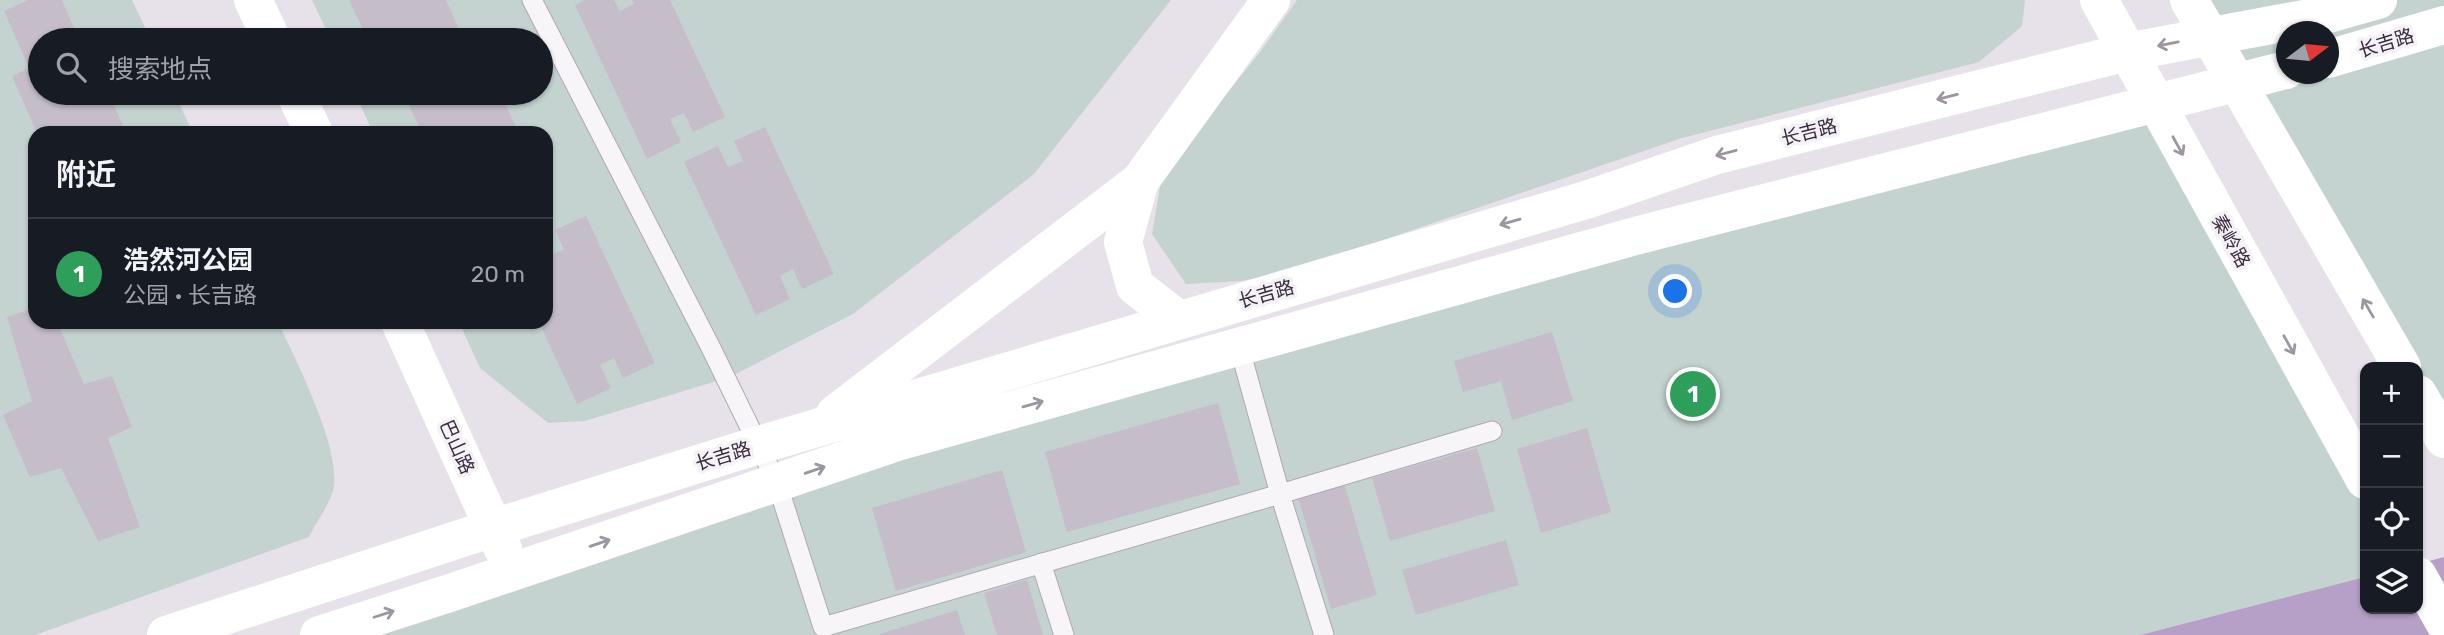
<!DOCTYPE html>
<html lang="zh">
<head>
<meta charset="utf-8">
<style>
	:root { --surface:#171b24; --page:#20242c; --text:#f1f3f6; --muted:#9ea1a6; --line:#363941; --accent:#0b8043 }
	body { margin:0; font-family:Rubik,"Noto Sans SC",sans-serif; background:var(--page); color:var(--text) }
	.controls { position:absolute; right:21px; bottom:21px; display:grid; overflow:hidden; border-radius:14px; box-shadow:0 2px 5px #0004 }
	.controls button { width:63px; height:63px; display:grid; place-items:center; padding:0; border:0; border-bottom:2px solid var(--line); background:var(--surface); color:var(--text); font:35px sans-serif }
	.compass { position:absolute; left:2276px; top:21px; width:63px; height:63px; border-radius:50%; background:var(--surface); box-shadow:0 2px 5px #0004; rotate:74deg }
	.you { position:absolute; left:1676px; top:292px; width:24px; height:24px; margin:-18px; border:5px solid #fff; border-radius:50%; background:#1a73e8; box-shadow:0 0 0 10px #1a73e833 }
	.badge { display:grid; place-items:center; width:46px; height:46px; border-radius:50%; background:var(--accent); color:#fff; font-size:23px; font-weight:700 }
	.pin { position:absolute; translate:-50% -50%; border:4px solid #fff; box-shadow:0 2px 7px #0006 }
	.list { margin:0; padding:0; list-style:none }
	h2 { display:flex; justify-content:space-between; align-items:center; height:91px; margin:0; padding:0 28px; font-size:30px }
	h2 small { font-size:23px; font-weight:400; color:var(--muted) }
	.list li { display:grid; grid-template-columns:46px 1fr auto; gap:21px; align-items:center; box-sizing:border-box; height:112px; padding:0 28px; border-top:2px solid var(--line) }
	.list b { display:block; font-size:26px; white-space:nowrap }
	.list p { margin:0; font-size:23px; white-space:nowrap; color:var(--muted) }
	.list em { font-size:23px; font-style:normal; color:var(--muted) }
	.icon { flex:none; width:38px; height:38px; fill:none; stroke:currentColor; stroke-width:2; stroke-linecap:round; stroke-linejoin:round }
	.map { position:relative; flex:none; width:2444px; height:635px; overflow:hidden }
	.search { position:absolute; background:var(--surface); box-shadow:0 2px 5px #0004; left:28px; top:28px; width:525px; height:77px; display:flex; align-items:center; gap:18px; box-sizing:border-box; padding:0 24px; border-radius:38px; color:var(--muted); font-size:26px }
	.panel { position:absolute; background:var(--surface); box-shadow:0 2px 5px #0004; left:28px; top:126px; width:525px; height:203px; border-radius:21px }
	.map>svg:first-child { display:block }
	.green { fill:#c4d3d0; fill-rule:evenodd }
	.water { fill:#b6a0c7 }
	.building { fill:#c5bdc9 }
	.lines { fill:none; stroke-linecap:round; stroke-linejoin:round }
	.lane-casing { stroke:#b0a8b4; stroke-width:21 }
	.lane { stroke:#f7f5f8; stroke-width:19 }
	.secondary { stroke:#fff; stroke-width:38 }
	.oneway { stroke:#9c96a0 }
	.labels { text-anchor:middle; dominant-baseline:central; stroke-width:7; stroke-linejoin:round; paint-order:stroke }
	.street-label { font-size:19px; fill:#3a2c40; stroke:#f5f2f7 }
</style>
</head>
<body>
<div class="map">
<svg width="2444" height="635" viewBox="0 0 2444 635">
	<rect width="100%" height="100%" fill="#e7e2ea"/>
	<!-- green -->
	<path class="green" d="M0,0h132l19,40h-111v53h134l19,40h-158v189h243c17,37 68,134 54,172 -6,15 -16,29 -23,43l-274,98h-35z
		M312,0h859l-137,174 -181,140 -123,63 -145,44 -37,2 -68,-55 -21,-46h87v-189h-173l-18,-40h186v-53h-210z
		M1297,0h728l-3,26 -43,36 -297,76 -395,135 -46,8 -55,3 -34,-50 10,-59 98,-123z
		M2190,0h254v439zM2286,32h42v42h-42z
		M2154,103l211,378v96l-225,58h-1821l291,-96z"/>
	<!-- water -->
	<path class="water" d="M2444,557v78h-304l225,-58v32h53v-45z"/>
	<!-- building -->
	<path class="building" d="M28,0h34l17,40h-39v53h68l15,32 -17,8h-69l-25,-57 17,-8 -25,-57z
		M349,0h97l17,38 -5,2h-32l-3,-7 -15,7h-40z
		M585,0h29l6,11 14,-7 -2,-4h38l55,117 -32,15 -9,-19 -14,6 11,23 -34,17 -72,-154z
		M403,93h42l1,2 5,-2h49l19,40h-97z
		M765,127l69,147 -32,15 -9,-20 -13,7 10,23 -34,16 -72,-153 34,-16 10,21 15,-6 -9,-20z
		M586,216l69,147 -32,15 -9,-20 -14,7 11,23 -34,16 -38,-82h7v-73l3,7 15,-7 -9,-19z
		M35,308v14h22l27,62 28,-8 20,51 -24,11 32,89 -42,14 -37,-73 -31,9 -27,-62 29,-14 -25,-84z
		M1552,332l21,69 -61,19 -11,-39 -38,11 -9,-31z
		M1218,403l22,81 -173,48 -22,-80z
		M1587,428l24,84 -70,21 -24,-84z
		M1477,448l18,63 -105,30 -18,-63z
		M1002,470l24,82 -130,39 -24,-83z
		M1344,483l33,112 -46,14 -33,-112z
		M1506,540l13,45 -103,30 -14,-45z
		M1027,580l16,55h-46l-13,-42z
		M957,610l8,25h-85v-1z"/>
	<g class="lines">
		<!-- lane casing -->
		<g class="lane-casing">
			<path id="lane" d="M532,0l178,346 67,137 46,144 457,-133 44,141
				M1239,346l41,148 212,-63
				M1041,563l23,72"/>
		</g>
		<!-- lane -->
		<use href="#lane" class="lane"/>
		<!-- secondary -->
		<path class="secondary" d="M253,0l19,40
			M2099,0l266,480
			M2189,0l213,367
			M2328,59l116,-34
			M295,93l19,40
			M1140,181l-17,61 12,44 44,34
			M400,322l103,227
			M2418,394l26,45
			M835,414l305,-233 131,-181
			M2418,576l26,46
			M166,635l327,-107 266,-83 830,-246 128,-44 410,-103 198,-37 53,-15
			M319,635l131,-42 447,-151 742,-207 647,-165"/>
	</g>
	<!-- one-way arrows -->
	<defs><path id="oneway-shaft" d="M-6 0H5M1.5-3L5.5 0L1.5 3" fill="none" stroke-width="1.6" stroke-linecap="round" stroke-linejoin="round" transform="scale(1.75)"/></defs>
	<g class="oneway">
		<use href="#oneway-shaft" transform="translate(2168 44) rotate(169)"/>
		<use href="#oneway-shaft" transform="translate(1947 97) rotate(166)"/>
		<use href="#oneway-shaft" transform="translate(2178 146) rotate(61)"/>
		<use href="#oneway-shaft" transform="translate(1726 153) rotate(165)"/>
		<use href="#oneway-shaft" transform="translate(1510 222) rotate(164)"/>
		<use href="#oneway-shaft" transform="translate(2368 308) rotate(-120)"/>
		<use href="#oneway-shaft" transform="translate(2289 345) rotate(61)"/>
		<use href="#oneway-shaft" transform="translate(1033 404) rotate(-16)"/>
		<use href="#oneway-shaft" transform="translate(815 470) rotate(-19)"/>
		<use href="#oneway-shaft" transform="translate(600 543) rotate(-19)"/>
		<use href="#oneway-shaft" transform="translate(384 614) rotate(-18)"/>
	</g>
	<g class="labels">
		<!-- street labels -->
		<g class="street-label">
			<text transform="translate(2386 43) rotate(-17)">长吉路</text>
			<text transform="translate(1809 132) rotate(-14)">长吉路</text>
			<text transform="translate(2231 241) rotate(61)">秦岭路</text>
			<text transform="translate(1266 294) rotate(-16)">长吉路</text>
			<text transform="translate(457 447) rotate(66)">巴山路</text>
			<text transform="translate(723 456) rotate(-17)">长吉路</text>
		</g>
	</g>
</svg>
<div class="controls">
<button>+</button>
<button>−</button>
<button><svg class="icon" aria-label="locate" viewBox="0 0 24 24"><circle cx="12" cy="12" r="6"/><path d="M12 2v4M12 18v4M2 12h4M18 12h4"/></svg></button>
<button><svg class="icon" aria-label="layers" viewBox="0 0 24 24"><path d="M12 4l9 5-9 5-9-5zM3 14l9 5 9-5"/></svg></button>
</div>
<svg class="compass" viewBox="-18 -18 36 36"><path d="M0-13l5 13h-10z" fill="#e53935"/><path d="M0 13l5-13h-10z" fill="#9ea1a6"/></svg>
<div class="you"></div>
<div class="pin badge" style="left:1693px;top:394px;background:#2e9e5b">1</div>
<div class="search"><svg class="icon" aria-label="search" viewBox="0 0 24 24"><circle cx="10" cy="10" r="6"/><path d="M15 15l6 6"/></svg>搜索地点</div>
<section class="panel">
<h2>附近<small></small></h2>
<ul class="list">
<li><span class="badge" style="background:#2e9e5b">1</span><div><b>浩然河公园</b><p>公园 · 长吉路</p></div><em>20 m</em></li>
</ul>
</section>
</div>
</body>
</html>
